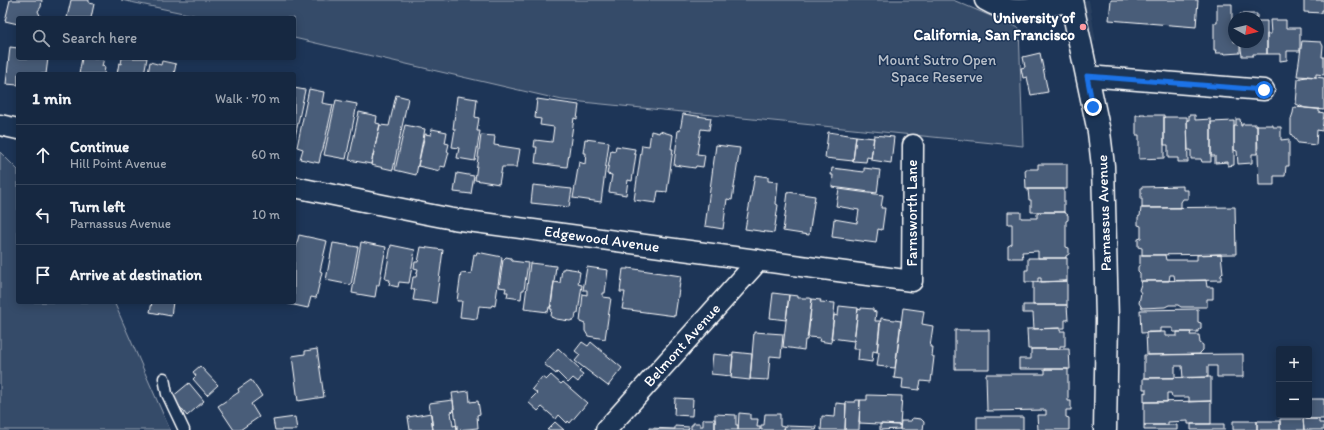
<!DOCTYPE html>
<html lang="en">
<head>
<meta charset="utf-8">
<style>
	:root { --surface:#162841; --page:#1f3048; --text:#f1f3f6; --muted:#9ea6b1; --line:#35445a }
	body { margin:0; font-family:Itim,sans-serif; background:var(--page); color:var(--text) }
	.controls { position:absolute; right:12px; bottom:12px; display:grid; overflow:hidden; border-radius:4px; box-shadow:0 2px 10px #0003 }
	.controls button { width:36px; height:36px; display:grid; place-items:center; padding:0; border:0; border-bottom:1px solid var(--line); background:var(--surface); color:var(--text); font:20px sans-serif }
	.compass { position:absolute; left:1228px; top:12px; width:36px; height:36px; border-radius:50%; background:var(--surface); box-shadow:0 2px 10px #0003; rotate:98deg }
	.stop { position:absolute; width:12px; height:12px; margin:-9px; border:3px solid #1a73e8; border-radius:50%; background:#fff }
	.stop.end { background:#1a73e8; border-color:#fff; box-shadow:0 1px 4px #0008 }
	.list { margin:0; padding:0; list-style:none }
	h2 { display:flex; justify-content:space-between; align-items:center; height:52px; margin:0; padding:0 16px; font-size:17px }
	h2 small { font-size:13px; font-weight:400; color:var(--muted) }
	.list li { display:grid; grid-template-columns:26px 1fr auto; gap:12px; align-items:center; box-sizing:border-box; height:60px; padding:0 16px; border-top:1px solid var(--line) }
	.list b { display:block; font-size:15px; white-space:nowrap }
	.list p { margin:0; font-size:13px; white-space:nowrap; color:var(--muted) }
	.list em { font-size:13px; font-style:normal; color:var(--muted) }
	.icon { flex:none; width:22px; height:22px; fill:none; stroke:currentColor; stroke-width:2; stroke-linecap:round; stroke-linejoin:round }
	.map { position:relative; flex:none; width:1324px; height:430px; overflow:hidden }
	.search { position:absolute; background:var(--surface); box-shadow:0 2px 10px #0003; left:16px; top:16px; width:280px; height:44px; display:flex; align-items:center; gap:10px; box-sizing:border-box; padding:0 14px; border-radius:4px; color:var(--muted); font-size:15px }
	.panel { position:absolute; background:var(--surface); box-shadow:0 2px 10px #0003; left:16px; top:72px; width:280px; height:232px; border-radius:4px }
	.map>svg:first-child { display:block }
	.built { fill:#2a4161 }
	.green { fill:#364b69; stroke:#9aa5b4 }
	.building { fill:#4a5d79; stroke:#fff }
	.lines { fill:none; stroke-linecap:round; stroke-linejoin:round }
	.lane-casing { stroke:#fff; stroke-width:13 }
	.street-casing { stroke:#fff; stroke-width:23 }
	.secondary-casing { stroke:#fff; stroke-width:25 }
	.lane { stroke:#1d3557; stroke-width:10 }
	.street { stroke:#1d3557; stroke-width:20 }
	.secondary { stroke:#1d3557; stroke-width:22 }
	.route { stroke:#1a73e8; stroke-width:5 }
	.poi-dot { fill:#ff9aa2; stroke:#1d3557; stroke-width:1.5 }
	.labels { text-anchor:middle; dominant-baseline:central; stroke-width:3; stroke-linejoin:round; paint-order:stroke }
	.poi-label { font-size:15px; font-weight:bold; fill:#fff; stroke:#1d3557; text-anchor:end }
	.park-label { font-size:15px; fill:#b9c0ca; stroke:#1d3557 }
	.street-label { font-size:15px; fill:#fff; stroke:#1d3557 }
</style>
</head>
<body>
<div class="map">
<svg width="1324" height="430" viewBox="0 0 1324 430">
	<rect width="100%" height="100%" fill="#1d3557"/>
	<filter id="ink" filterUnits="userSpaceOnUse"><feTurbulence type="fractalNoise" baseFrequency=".025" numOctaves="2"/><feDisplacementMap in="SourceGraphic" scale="8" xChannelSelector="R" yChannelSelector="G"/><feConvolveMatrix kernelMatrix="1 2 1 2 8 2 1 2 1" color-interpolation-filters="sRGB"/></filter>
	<g filter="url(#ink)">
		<!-- built -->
		<path class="built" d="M1020,0h69l7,42 -45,-29z"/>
		<!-- green -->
		<path class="green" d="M121,0h832l66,28 4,118 -461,-46 -268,-62v-20h-87z
			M0,152l18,18v132h96l56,128h-170z"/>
		<!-- building -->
		<path class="building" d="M10,0h32l-1,7 -3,4 3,7h-23v6l-13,-3z
			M71,0h18v3l5,1 -3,14h-24z
			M1111,0h87l-2,27 -87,-7z
			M1304,0h20v10h-2v3l-18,-1z
			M1217,4h15v19h2v19h6v11l-15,1 -1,-1h-9l1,-3h-2v-27h3z
			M1240,14h17v4h-17z
			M1270,20h16v8h14v23h-13v9l-7,1v-7h-13v-20h4z
			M1258,21h9v33h-14v2h-11l-2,-14h18z
			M1302,41l19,1 2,4 -1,11h2v18l-8,-1v3l-19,-1z
			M10,47l8,1v10h30l-2,16h-28v11l-12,-1z
			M1040,53l8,39 -17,3 -4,-18 -4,1 -2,-10 4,-1 -2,-10z
			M82,58h22l-2,8 3,1 -1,7h-25z
			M122,58h25l-3,16h-27l2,-11 2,1z
			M162,61l14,3 -2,10h-26l2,-12 11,3z
			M1307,76l17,2v32l-19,-2 -9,-4 2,-25h2v-1l7,-1z
			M294,88l11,2 -11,52z
			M309,89l15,3 -2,11 11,2 -10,44 -2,4 -2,10 -19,-4 3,-10 -6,-2z
			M396,95l12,3 -15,72 -22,-5 9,-40 9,1z
			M457,96l20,3 -2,18 4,1 -2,13h3l-5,30 -18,-3 2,-10 -7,-1 3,-18h-2z
			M537,99l42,6 -2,14 -3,-1 -7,49 -32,-4 2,-16h-3l1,-7 17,2 2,-15 -14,-2 1,-6 -6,-1z
			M336,100l21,4 -11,55 -22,-4z
			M1294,107l25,2v3l5,1 -2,18 -5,-1 -1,15 -18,-2 -7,-9v-15l2,-6z
			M359,112l18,4 -1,7 4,1 -9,40 -22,-4z
			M683,114l28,4 -2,12 -8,-1 -4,25 8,1 -2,12 -7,-1 -1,2 -21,-3 4,-35 2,1z
			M1140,114h5v1h19v43l-25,1v-24h-3v-20h5z
			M1189,115h6v5l16,-1v43h-9l-1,-3h-10v-9h-3l-1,-30h2z
			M1164,117h23l1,45h-10v-4h-10v-13h-4z
			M1236,119h4l1,7h1v-2h13v2h2v28h-5v9l-14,1 -1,-13 -3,-1v-24h2z
			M1234,121v44l-6,1v-4l-13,1v-7h-4v-34z
			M405,125l20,4 -9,46 -21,-5z
			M1257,125h16v2h8v13l8,-1v27h-3l-1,10h-11v9h-15z
			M432,129l15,3 -2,11 4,1 -2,8h2l-4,15 -5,-1v5l-22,-5 7,-32 6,1z
			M651,131l8,2 1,-2 13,4 -2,14h2l-6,43 -9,-1 -2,12 -22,-3 8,-55 7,1z
			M828,132l28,4 -3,25 -28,-3z
			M481,135l14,1 -1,9 26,4 -3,18h-15l-3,17 -24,-4z
			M874,135l20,2 -3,26 -20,-3z
			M856,136l18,2 -3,20 -4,-1 -1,5 -13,-1z
			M585,139l24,3 -8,60 -28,-4 6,-36 6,2 1,-11h-3z
			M716,145l24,3 -8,52 -5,-1 -4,30 -18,-3z
			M616,146l19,3 -1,5h2l-4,27 -4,-1 -2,15 -17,-3 3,-17 -5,-1 4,-24 4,1z
			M1038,164h29v25h-41l-1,-20h13z
			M832,168l32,4v-4l16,2 -3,23 -45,-6 1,-12h-2z
			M457,173l17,3 -3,18 -17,-2z
			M755,175l13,2v4l10,1 -2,22 2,1 -4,28 -29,-4z
			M533,185l39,4 -3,18 -38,-4z
			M1183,186v4h5v9h-5l-2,3v6h-39v-9h-1v-12z
			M839,189l44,6 -2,13h4l-3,22 -4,-1 -2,14 -44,-6 2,-18 23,4 2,-13 -23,-4z
			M1028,189h36v23h-33v-12h-2z
			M788,192l27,4 -6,39 -26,-4z
			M1235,207l1,47 -94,1v-7l-4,-1v-8l3,-1v-12l-3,-1v-8l2,-1 1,-8z
			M1008,212h13v6h16v-6h27l4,3v5l-2,1v26l3,1v6l-3,2v2h-28v-7l-16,1 1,6h-15v-12l4,-2v-20h-4z
			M299,235l28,6 -7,30 2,1 -6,26 -5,-1 -3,11 -28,-6h14v-47z
			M361,242l25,5 -7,38h-2l-2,12 -23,-4z
			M333,243l25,4 -7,38 -25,-5z
			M391,245l24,5 -6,33 -10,-1 -1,5 -9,-2 1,-5 -5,-1z
			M421,247l22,3 -7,53 -23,-3 2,-11h-4l2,-12h3l2,-8 -4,-1 1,-6h3z
			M477,252l25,5 -7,49 -3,-1 -1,2 -12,-1 -2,13 -17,-2 2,-16h-5l4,-28 10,1 3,-20 2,1z
			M1221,254l2,19 -2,2v5l-46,1 -1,-6h-4l-1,6h-29v-8l-2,-2v-4l2,-3v-9h25l1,5h31v-5z
			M506,257l5,1 1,3 16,2 -4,27h-2l-1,9 -14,-2 1,-5h-3l1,-4 -7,-1 4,-27z
			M1028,258h39v23l-26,1v-4h-3v4h-13v-12h3z
			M530,263l26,3 -5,41h-2l-1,5 -24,-3z
			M587,267l21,3 -3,23h-2v4l8,1 -6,41 -17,-3 -3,-5v-7l-5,-2 3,-28 4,1v-5h-4z
			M564,268l14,2 -1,1 3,1 -2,12 4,1 -4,28h-2l-1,6 -5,2 -14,-2 -5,-2 1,-8h-2l4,-27 6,1 2,-14h2z
			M628,268l53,8 -6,40 -53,-7 3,-17h-5l3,-23h5z
			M1206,280l1,7h6v12h-6v8h-26l-3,-2h-9l-4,2 -23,1 -3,-5 2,-10 -2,-3 3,-9z
			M1067,281v24h-34v-23z
			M773,293l16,2 -3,25 -16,-2z
			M789,295l9,1v2h12l2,1 -5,41h-2l-1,10 -21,-3z
			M812,299l9,1 -1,2 15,1 -4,40 -12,-2 1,-3 -12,-1z
			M152,302h21l-2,14 -21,-4z
			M1023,305h44l1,15h-3v8l-31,1 -1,-16h-10z
			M839,306l19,2 -4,33 -23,-3 3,-23 4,1z
			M861,308l12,1v2l3,1 -1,9h5l-3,31 -4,-1 -1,11 -14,-2 1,-11h-6l5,-40 3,1z
			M903,308l21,3 -2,13 11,2 -3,21h3l-1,9 2,1 -3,25 -10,-1 -2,9 -17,-2 1,-9 -9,-1z
			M1198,309v13l3,1v5l-3,2v2h-25v-4h-13v4l-19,1 -1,-23z
			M881,318l20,3 -6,47 -18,-2 2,-14h-2z
			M1060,328v3h5v15h-5v3h-32l-1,-20z
			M955,330h34v39h-34z
			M754,332l29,2 -2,23 -11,-1 -2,24 -18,-1z
			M1146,332h19v4h12v-4h14l-1,3h9l1,8 3,2v5l-3,3v1l-53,1z
			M582,342l6,4 3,-4 31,26 -14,18 -33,-25 5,-6 -5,-4z
			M558,348l23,22 -2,2 4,3 -5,7 -5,-4 -5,5 -11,-11 -1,2 -12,-10z
			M317,349l7,48 -26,4 -6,-45 13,-2v-3z
			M1031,349h38l1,20h-51v-10h12z
			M733,352l19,2 -2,26 -19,-2z
			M713,354l20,2 -2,20 -20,-2z
			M1243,354v23h-26v-11h-9v11l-25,1 -1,-12h-7v12h-31v-23z
			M200,366l18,19 -11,10 -14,-16 3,-3 -3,-4z
			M1045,369h23v32h3v9h-5v7l3,1v12h-31l-1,-15h9v-5l-59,1 -1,-37h59z
			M551,375l10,9 2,-2 24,21 -17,20 -2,-2 -1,2 -8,-8 -3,4 -14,-12 -4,4 -10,-9 9,-9 -5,-4 10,-12 4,3z
			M1211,377v24l-22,1v-5h-17l-1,-4h-4v9h-23v-10l2,1v-4h-3v-11z
			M251,380l11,16 -11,8 8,13 -19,13h-6l-16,-24 21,-14 -1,-3z
			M189,383l15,18 -17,15 -15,-19z
			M469,391l1,11 8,-1 2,13 -3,1 1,13 -21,2 -5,-37z
			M867,395l35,1 -2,29 -41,-2 1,-23h7z
			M675,398l18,1 -1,17 -18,-1z
			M1309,399h15v20h-18v-4h3z
			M453,400l1,11 -3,1 2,14 4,-1v5h-24l-4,-27z
			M856,400h4l-1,30h-14l1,-28h9z
			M1211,401v23h-23v-3l-20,1v3h-24v-23z
			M836,403l10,1 -1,26h-24l1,-14 13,1z
			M431,413l2,17h-23l-2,-13z
			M739,413l11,1v5h8l-1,8h3v3h-22z
			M715,414l21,1v10h2v5h-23z
			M765,414h15v12l4,1v3h-23v-5h3z
			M295,417l2,13h-22l-2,-10z
			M977,417h46v13h-46z
			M912,418l9,1 3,3 -1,8h-23l1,-9h10z
			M703,419h12v11h-24v-5h2v-2h7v3h3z
			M1280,419h23l1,11h-24z
			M1303,419h16v4h5v7h-20z
			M1233,421h24v9h-24z
			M1257,421h23v9h-23z
			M555,422l9,8h-17z
			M880,424l20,1v4l-20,1z
			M1191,424h33v6h-33z
			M1144,425h33v5h-33z
			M675,426l14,1 -1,3h-39v-2l26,1z
			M785,426l32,1 -1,3h-32z"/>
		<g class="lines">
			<!-- lane casing -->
			<g class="lane-casing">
				<path id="lane" d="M164,378l3,16 17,36"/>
			</g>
			<!-- street casing -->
			<g class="street-casing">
				<path id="street" d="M985,0c7,4 15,8 23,9 21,3 43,-4 63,-8
					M1087,76l177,14
					M0,125l18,4
					M294,187l133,27 26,5 459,62 1,-136
					M606,430l153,-170"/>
			</g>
			<!-- secondary casing -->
			<g class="secondary-casing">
				<path id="secondary" d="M1071,0l28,132 4,34 4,153 -2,111"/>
			</g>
			<!-- lane -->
			<use href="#lane" class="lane"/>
			<!-- street -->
			<use href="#street" class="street"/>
			<!-- secondary -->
			<use href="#secondary" class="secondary"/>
		</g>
	</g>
	<g class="lines" filter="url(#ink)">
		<!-- route -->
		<path class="route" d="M1093,107l-6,-31 177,14"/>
	</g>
	<!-- markers -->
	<circle class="poi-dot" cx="1083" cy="27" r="4"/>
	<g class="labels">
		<!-- poi labels -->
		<g class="poi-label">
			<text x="1075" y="18">University of<tspan x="1075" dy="17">California, San Francisco</tspan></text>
		</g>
		<!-- park labels -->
		<g class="park-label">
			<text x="937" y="60">Mount Sutro Open<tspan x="937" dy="17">Space Reserve</tspan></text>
		</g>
		<!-- street labels -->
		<g class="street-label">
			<text transform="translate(912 213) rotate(-90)">Farnsworth Lane</text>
			<text transform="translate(1104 213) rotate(-92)">Parnassus Avenue</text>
			<text transform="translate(602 239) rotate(8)">Edgewood Avenue</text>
			<text transform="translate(682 345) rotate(-48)">Belmont Avenue</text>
		</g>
	</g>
</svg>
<div class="controls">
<button>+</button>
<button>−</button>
</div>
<svg class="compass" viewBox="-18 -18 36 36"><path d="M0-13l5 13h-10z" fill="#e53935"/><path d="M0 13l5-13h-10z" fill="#9ea6b1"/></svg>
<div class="stop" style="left:1264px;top:90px"></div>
<div class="stop end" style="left:1093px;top:107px"></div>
<div class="search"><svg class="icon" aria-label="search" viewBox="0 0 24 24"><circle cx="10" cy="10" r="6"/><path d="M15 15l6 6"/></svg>Search here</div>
<section class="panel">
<h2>1 min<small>Walk · 70 m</small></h2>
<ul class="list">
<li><svg class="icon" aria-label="ahead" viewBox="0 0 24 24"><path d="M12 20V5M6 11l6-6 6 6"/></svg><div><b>Continue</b><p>Hill Point Avenue</p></div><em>60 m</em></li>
<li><svg class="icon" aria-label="left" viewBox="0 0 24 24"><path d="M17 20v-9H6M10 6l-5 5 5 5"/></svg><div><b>Turn left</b><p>Parnassus Avenue</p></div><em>10 m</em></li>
<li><svg class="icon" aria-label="arrive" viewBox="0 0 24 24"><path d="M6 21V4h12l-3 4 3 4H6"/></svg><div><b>Arrive at destination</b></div></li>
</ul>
</section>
</div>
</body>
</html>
